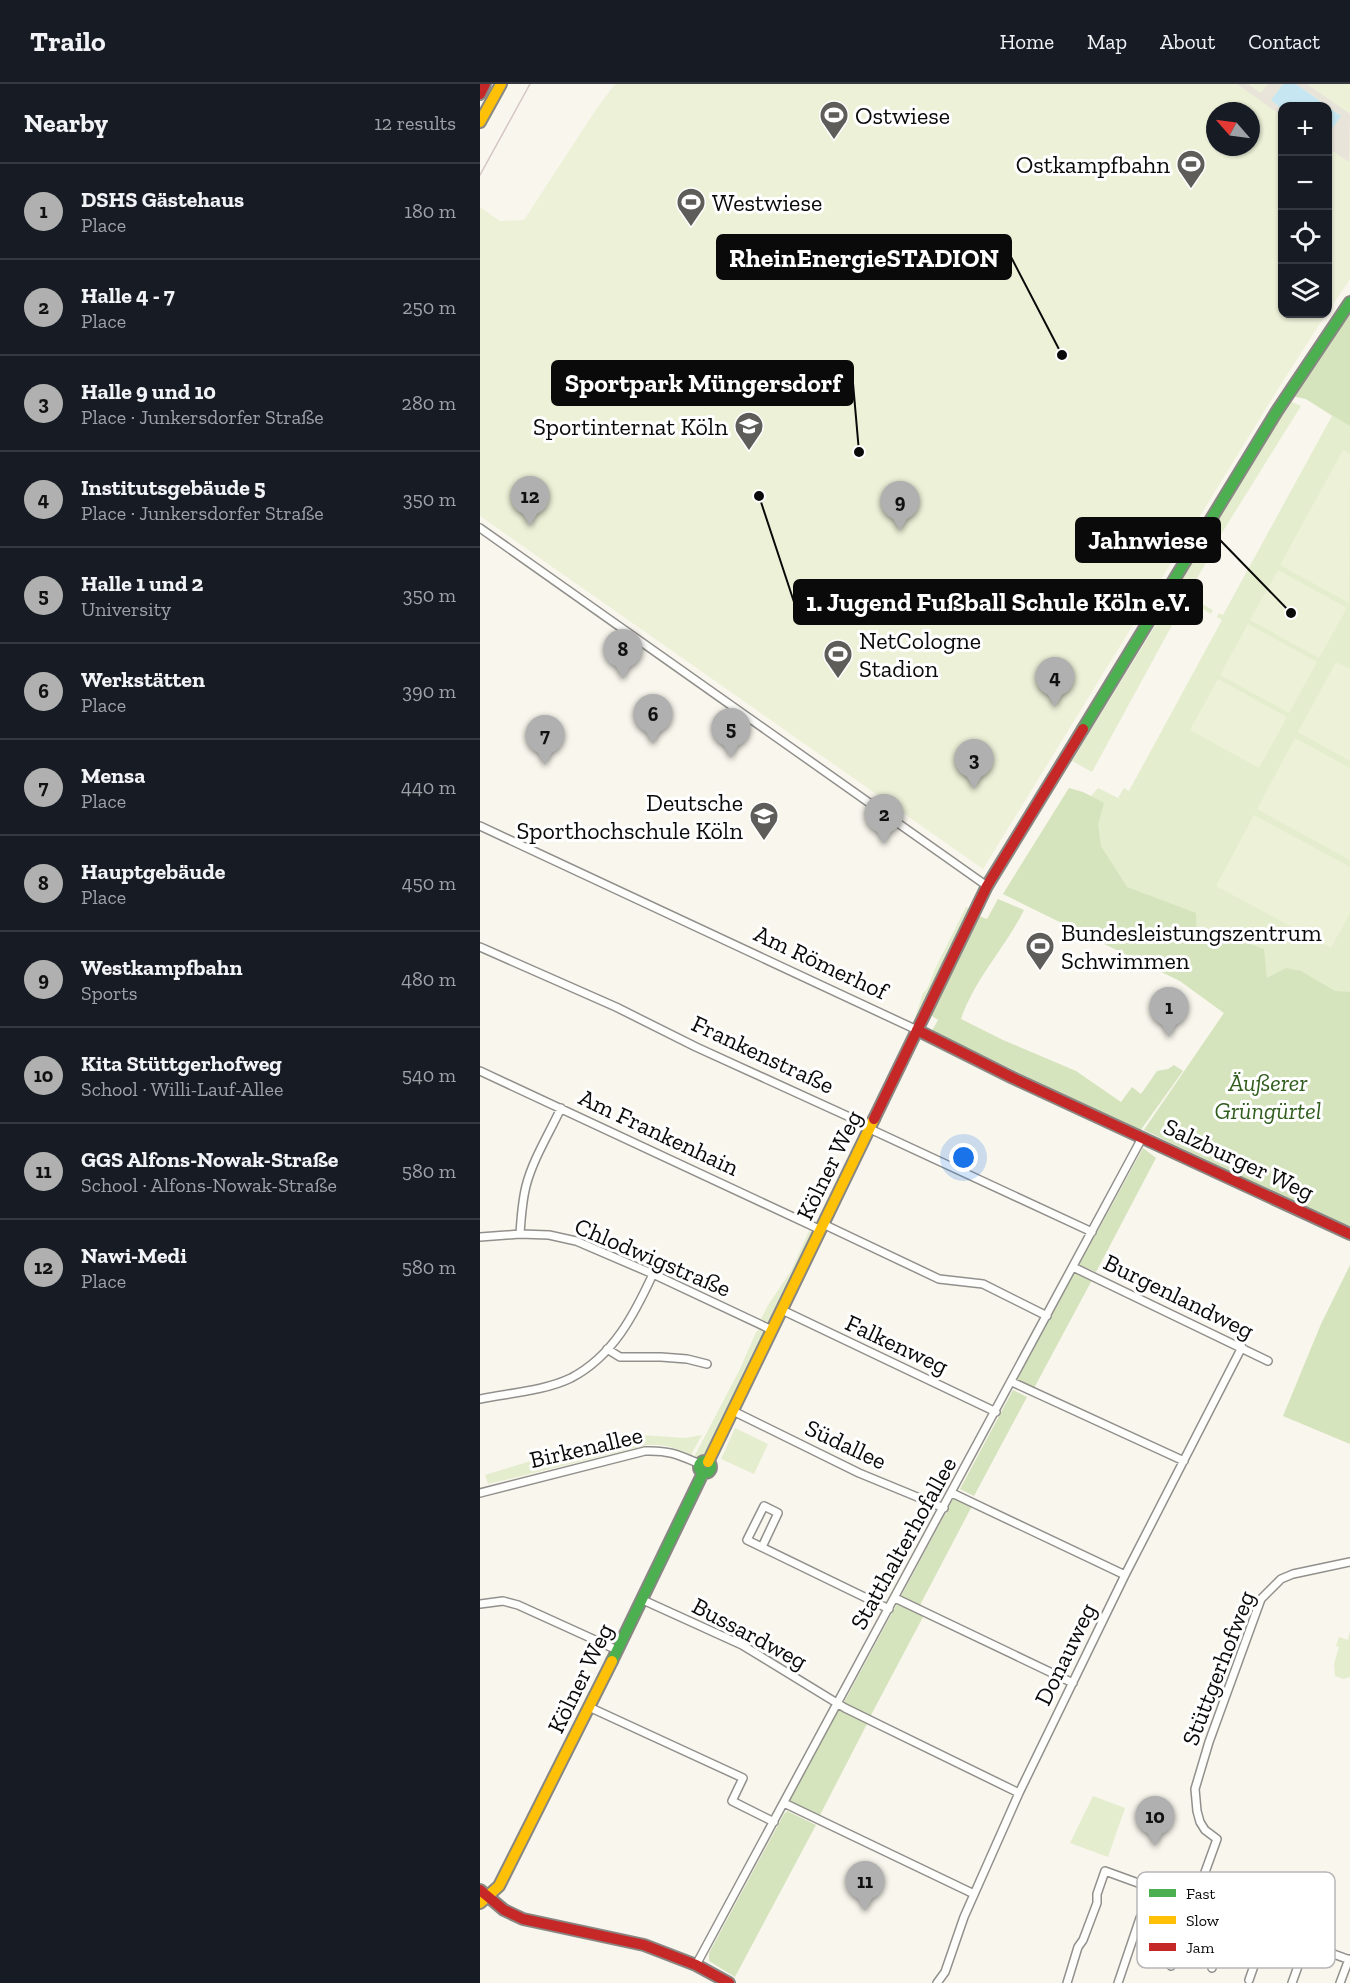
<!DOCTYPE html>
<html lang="en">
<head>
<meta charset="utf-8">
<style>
	:root { --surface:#171b24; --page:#20242c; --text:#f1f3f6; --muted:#9ea1a6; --line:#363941; --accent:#afb0af }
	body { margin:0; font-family:"Zilla Slab",serif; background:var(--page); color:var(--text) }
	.controls { position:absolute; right:18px; top:18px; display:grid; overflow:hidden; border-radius:12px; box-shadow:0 2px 4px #0004 }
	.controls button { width:54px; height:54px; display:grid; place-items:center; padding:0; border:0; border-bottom:2px solid var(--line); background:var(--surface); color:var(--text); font:30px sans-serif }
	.compass { position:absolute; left:726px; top:18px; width:54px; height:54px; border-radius:50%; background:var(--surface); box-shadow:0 2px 4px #0004; rotate:298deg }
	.you { position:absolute; left:484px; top:1074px; width:21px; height:21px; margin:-15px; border:4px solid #fff; border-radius:50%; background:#1a73e8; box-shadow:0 0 0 9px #1a73e833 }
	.badge { display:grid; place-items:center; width:39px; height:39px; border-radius:50%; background:var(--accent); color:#111; font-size:20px; font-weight:700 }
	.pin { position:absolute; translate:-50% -50px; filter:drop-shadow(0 2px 3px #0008) }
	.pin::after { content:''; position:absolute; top:32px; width:21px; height:18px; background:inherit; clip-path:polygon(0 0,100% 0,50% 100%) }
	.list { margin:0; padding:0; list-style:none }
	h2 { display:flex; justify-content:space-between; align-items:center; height:78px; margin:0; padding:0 24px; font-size:26px }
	h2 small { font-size:20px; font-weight:400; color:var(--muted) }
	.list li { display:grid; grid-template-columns:39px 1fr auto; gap:18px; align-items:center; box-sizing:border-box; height:96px; padding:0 24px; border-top:2px solid var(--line) }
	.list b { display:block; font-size:22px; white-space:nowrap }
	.list p { margin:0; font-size:20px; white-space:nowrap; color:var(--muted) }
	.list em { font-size:20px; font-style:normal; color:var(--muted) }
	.icon { flex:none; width:33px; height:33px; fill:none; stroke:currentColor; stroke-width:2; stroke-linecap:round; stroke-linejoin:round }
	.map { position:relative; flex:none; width:870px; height:1899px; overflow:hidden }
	header { display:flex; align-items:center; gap:36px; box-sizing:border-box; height:84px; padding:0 30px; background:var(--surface); border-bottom:2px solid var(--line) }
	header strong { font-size:28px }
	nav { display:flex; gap:33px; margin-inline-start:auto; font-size:21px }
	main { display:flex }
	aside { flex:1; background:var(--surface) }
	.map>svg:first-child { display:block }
	.green { fill:#e4edce }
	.forest { fill:#d5e4bd }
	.pitch { fill:#edf1d8; fill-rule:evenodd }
	.plaza { fill:#e9e4da }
	.water { fill:#c6e7f1 }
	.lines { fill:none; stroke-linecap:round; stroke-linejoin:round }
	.street-casing { stroke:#92908c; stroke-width:10 }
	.fast-casing { stroke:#888783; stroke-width:14 }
	.slow-casing { stroke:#888783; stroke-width:14 }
	.jam-casing { stroke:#888783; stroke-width:14 }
	.street { stroke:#fefefc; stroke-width:7 }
	.fast { stroke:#4caf50; stroke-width:10 }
	.slow { stroke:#ffc107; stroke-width:10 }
	.jam { stroke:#c62828; stroke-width:10 }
	.tram { stroke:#d5c5c5; stroke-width:1.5 }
	.labels { text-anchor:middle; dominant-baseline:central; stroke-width:6; stroke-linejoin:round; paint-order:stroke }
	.poi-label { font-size:24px; fill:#0a0a0a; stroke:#fff; text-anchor:start }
	.street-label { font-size:24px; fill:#0a0a0a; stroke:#fff }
	.park-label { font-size:24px; font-style:italic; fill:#315e1f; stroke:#fff }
	.key { fill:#fff; stroke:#b6b6b6; stroke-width:1.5 }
	.key-label { font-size:16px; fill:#0a0a0a }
	.leader { fill:none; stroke:#0a0a0a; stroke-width:2 }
	.callout-dot { fill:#0a0a0a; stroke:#fff; stroke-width:2 }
	.callout { fill:#0a0a0a; stroke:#0a0a0a; stroke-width:2 }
	.callout-label { font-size:26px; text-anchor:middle; font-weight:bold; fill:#fff }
</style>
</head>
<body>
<header>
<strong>Trailo</strong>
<nav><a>Home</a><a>Map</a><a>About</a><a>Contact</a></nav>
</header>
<main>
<aside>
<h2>Nearby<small>12 results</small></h2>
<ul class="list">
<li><span class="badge">1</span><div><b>DSHS Gästehaus</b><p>Place</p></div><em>180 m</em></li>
<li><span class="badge">2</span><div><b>Halle 4 - 7</b><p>Place</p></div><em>250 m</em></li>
<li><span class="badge">3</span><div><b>Halle 9 und 10</b><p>Place · Junkersdorfer Straße</p></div><em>280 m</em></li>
<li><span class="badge">4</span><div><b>Institutsgebäude 5</b><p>Place · Junkersdorfer Straße</p></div><em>350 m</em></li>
<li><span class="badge">5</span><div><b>Halle 1 und 2</b><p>University</p></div><em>350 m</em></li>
<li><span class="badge">6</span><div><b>Werkstätten</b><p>Place</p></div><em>390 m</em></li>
<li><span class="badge">7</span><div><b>Mensa</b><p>Place</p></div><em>440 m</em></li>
<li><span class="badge">8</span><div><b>Hauptgebäude</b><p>Place</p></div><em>450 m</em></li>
<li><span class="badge">9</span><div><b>Westkampfbahn</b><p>Sports</p></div><em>480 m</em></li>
<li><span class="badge">10</span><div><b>Kita Stüttgerhofweg</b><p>School · Willi-Lauf-Allee</p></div><em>540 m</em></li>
<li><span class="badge">11</span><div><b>GGS Alfons-Nowak-Straße</b><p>School · Alfons-Nowak-Straße</p></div><em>580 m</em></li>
<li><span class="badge">12</span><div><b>Nawi-Medi</b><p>Place</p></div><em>580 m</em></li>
</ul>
</aside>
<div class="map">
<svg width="870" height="1899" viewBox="0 0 870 1899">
	<rect width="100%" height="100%" fill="#f9f6ed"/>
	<!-- green -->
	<path class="green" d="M870,229v916l-206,-99 80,-117 -44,-32 -177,-87 66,-106 22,8 7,-8 20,10 6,-10 5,3 93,-171 -5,-3 2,-4 4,2 109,-199 -37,-24z
		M810,317l11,5 -91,146 2,1 -24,40 2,2 -1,2 24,13 -2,4 -29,-18 -6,-8z
		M691,516l12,5 -91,167 -20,-11z
		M486,823l4,2 -55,117 -2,-2 10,-31 4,-4 9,-22z
		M329,1147l5,2 -44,91 -9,-5 7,-14 23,-34z
		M280,1245l5,2 -59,126h-12l46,-88 16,-37z
		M255,1344l33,16 -14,30 -33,-15z
		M161,1351l44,3 17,-3 -11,20c-15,-7 -27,-11 -43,-10l-160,39 -3,-9 72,-22z
		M870,1547v46l-7,2 -8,-3 -1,-12 5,-17 -3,-1 3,-9 9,3z
		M613,1712l32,12 -17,49 -38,-14z"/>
	<!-- forest -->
	<path class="forest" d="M870,229v113l-44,-27 -14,-3z
		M589,704l14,4 21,11 -6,22 3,21 26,41 69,26 1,27 21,-7 46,16 3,29 19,-10 15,3 34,20 15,1v237l-206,-99 80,-117 -44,-32 -177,-87z
		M518,815l26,11c-19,38 -49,68 -63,109l42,21 73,31 45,31 11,-15 9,7 16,-23 11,-2 6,-4 9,6 -43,60 -208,-100 6,-11 -9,-6 50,-98 8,3z
		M663,1064l13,10 -60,114 -17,-7z
		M870,1181v179l-67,-28 38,-92z
		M595,1187l17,9 -59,110 -17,-8z
		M533,1306l14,7 -53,99 -14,-7z
		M474,1413l18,9 -53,101 -19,-9z
		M418,1518l26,13 -54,102 -27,-13z
		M360,1623l28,15 -49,95 -31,-15z
		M307,1727l29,14 -81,152 -26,-16v-8l75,-139z"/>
	<!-- pitch -->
	<path class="pitch" d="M135,0h735v195l-22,33v-206h-46v208h44l-48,75 -295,480 -503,-353v-309l20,14 24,-1 71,-109zM735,27h36v36h-36z
		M863,366l7,4 -1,149 -69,-38z
		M798,486l69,38 -28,50 -69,-38z
		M768,540l69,38 -28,51 -69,-38z
		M856,578l14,7v92l-52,-29z
		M738,595l69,38 -28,51 -69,-38z
		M815,654l55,30v92l-93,-51z
		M774,731l96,52v46l-19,35 -115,-62z"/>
	<!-- plaza -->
	<path class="plaza" d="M757,0h11l13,9 7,-9h15l-12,16 11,9v7z
		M816,0h11l43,30 -1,48 -21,-14v-14l12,-19z"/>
	<!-- water -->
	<path class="water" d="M803,0h13l45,32 -13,18v-28h-46v3l-11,-9z"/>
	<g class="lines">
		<!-- street casing -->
		<g class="street-casing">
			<path id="street" d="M0,444l507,358
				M0,742l437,204
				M0,863l136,60 80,40 160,73 14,9 222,103
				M0,987l341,159
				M343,1140l116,55 44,5 64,32
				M40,1150c1,-16 2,-32 6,-48 7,-27 23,-52 35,-78
				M0,1153l40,-3 29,1 27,6 77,33 119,56
				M593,1183l195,94
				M302,1226l214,102
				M127,1265l13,8h41l26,2 20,5
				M532,1298l172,79
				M0,1315c29,-6 64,-8 91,-21 42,-22 63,-63 82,-104
				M253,1327l126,62 85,35
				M0,1409l165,-42c24,-1 34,4 55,13
				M472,1409l173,82
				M282,1463l16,-34 -14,-7 -17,34 142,69
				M415,1514l178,85
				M163,1516l99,45 103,63 174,85
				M0,1520l23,-3 15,4 99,45
				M109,1623l154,71 -11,23 42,21
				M304,1719l190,91
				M216,1881l446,-827
				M691,1882l46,-127 -12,-9 -5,-8 -3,-11 -2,-22 14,-47 52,-143 20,-20 12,-5 57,-12
				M732,1884l20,-52
				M769,1896l18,-51
				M457,1899l8,-11 19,-55 55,-124 106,-218 117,-228
				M587,1899l11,-36 5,-7 14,-37v-9l8,-23 245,89
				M638,1899l22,-65 4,-6 9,-24
				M812,1899l14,-39
				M860,1899l9,-24"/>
		</g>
		<!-- fast casing -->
		<g class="fast-casing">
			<path id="fast" d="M603,645l194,-318 73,-109
				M219 1383a6 6 0 1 1 12 0a6 6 0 1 1-12 0Z
				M132,1577l91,-188"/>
		</g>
		<!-- slow casing -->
		<g class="slow-casing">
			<path id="slow" d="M0,38l21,-38
				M228,1378l166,-343
				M0,1819l19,-17 113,-225"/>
		</g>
		<!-- jam casing -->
		<g class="jam-casing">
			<path id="jam" d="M0,10l5,-10
				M437,946l96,48 337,156
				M394,1035l113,-233 96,-157
				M0,1806l24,20 19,9 121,26 52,20 33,18"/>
		</g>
		<!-- street -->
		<use href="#street" class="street"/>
		<!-- fast -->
		<use href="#fast" class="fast"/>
		<!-- slow -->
		<use href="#slow" class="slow"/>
		<!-- jam -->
		<use href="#jam" class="jam"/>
		<!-- tram -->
		<path class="tram" d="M0,91l50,-91"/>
	</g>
	<!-- icons -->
	<defs>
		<g id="stadium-pin" transform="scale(1.5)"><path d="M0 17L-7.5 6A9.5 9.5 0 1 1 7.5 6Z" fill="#5e5d59" stroke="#fff"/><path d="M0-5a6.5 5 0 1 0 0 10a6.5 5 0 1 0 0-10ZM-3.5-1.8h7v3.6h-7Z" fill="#fff"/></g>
		<g id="school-pin" transform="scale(1.5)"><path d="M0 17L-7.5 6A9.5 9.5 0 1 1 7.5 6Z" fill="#5e5d59" stroke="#fff"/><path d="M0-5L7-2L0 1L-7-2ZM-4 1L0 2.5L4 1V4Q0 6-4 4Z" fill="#fff"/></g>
		<g id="university-pin" transform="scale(1.5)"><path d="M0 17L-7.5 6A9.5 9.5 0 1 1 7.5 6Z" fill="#5e5d59" stroke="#fff"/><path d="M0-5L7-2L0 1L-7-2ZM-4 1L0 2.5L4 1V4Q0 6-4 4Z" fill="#fff"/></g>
	</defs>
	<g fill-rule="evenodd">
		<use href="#stadium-pin" x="354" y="31"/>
		<use href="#stadium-pin" x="711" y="80"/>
		<use href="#stadium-pin" x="211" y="118"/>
		<use href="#school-pin" x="269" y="342"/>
		<use href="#stadium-pin" x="358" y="570"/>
		<use href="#university-pin" x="284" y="732"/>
		<use href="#stadium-pin" x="560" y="862"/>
	</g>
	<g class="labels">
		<!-- poi labels -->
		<g class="poi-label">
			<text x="375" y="31">Ostwiese</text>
			<text x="690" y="80" text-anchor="end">Ostkampfbahn</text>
			<text x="232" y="118">Westwiese</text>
			<text x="248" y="342" text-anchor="end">Sportinternat Köln</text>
			<text x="379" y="556">NetCologne<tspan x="379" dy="28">Stadion</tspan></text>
			<text x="263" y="718" text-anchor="end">Deutsche<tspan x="263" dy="28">Sporthochschule Köln</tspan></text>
			<text x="581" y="848">Bundesleistungszentrum<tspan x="581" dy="28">Schwimmen</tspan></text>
		</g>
		<!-- street labels -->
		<g class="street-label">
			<text transform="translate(341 878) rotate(25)">Am Römerhof</text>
			<text transform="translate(283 970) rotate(25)">Frankenstraße</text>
			<text transform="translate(179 1048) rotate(25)">Am Frankenhain</text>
			<text transform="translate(759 1075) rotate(25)">Salzburger Weg</text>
			<text transform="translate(349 1081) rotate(-64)">Kölner Weg</text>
			<text transform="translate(173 1173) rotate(23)">Chlodwigstraße</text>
			<text transform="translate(699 1212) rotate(26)">Burgenlandweg</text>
			<text transform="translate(417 1260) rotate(25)">Falkenweg</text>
			<text transform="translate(366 1360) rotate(25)">Südallee</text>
			<text transform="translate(106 1363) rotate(-13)">Birkenallee</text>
			<text transform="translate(423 1459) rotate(-61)">Statthalterhofallee</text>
			<text transform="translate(270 1549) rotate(28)">Bussardweg</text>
			<text transform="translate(585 1570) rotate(-64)">Donauweg</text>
			<text transform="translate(738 1584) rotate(-69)">Stüttgerhofweg</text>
			<text transform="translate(100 1594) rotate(-64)">Kölner Weg</text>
		</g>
		<!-- park labels -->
		<g class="park-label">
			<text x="788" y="998">Äußerer<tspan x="788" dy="28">Grüngürtel</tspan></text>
		</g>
	</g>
	<!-- legend -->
	<rect x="657" y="1788" width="198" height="96" rx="9" class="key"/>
	<rect x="669" y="1805" width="27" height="8" fill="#4caf50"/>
	<rect x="669" y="1832" width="27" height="8" fill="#ffc107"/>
	<rect x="669" y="1859" width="27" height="8" fill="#c62828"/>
	<g class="key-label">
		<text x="706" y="1815">Fast</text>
		<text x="706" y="1842">Slow</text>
		<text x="706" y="1869">Jam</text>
	</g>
	<!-- callouts -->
	<path class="leader" d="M582 271L531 173M379 368L373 299M811 529L740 456M279 412L314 518"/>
	<g class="callout-dot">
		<circle cx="582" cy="271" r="6"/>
		<circle cx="379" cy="368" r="6"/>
		<circle cx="811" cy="529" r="6"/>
		<circle cx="279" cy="412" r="6"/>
	</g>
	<g class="callout">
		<rect x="237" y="151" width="294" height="44" rx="6"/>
		<rect x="72" y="277" width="301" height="44" rx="6"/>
		<rect x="596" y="434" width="144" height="44" rx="6"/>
		<rect x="314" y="496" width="408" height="44" rx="6"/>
	</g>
	<g class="callout-label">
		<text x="384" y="183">RheinEnergieSTADION</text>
		<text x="223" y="308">Sportpark Müngersdorf</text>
		<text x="668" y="465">Jahnwiese</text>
		<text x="518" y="527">1. Jugend Fußball Schule Köln e.V.</text>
	</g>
</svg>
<div class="controls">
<button>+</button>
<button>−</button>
<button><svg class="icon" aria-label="locate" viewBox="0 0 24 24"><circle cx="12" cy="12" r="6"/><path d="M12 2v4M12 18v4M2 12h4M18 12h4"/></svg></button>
<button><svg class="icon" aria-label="layers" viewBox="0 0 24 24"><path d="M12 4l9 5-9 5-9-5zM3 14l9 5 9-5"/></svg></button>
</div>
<svg class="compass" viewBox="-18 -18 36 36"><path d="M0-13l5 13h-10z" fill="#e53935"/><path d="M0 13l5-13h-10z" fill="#9ea1a6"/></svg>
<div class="you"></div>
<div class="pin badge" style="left:689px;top:953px">1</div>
<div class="pin badge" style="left:404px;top:760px">2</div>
<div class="pin badge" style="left:494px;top:705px">3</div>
<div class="pin badge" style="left:575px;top:623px">4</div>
<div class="pin badge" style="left:251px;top:674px">5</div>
<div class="pin badge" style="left:173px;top:660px">6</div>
<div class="pin badge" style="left:65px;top:681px">7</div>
<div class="pin badge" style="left:143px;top:595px">8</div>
<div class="pin badge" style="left:420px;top:447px">9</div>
<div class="pin badge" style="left:675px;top:1762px">10</div>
<div class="pin badge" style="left:385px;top:1827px">11</div>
<div class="pin badge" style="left:50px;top:442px">12</div>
</div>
</main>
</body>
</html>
